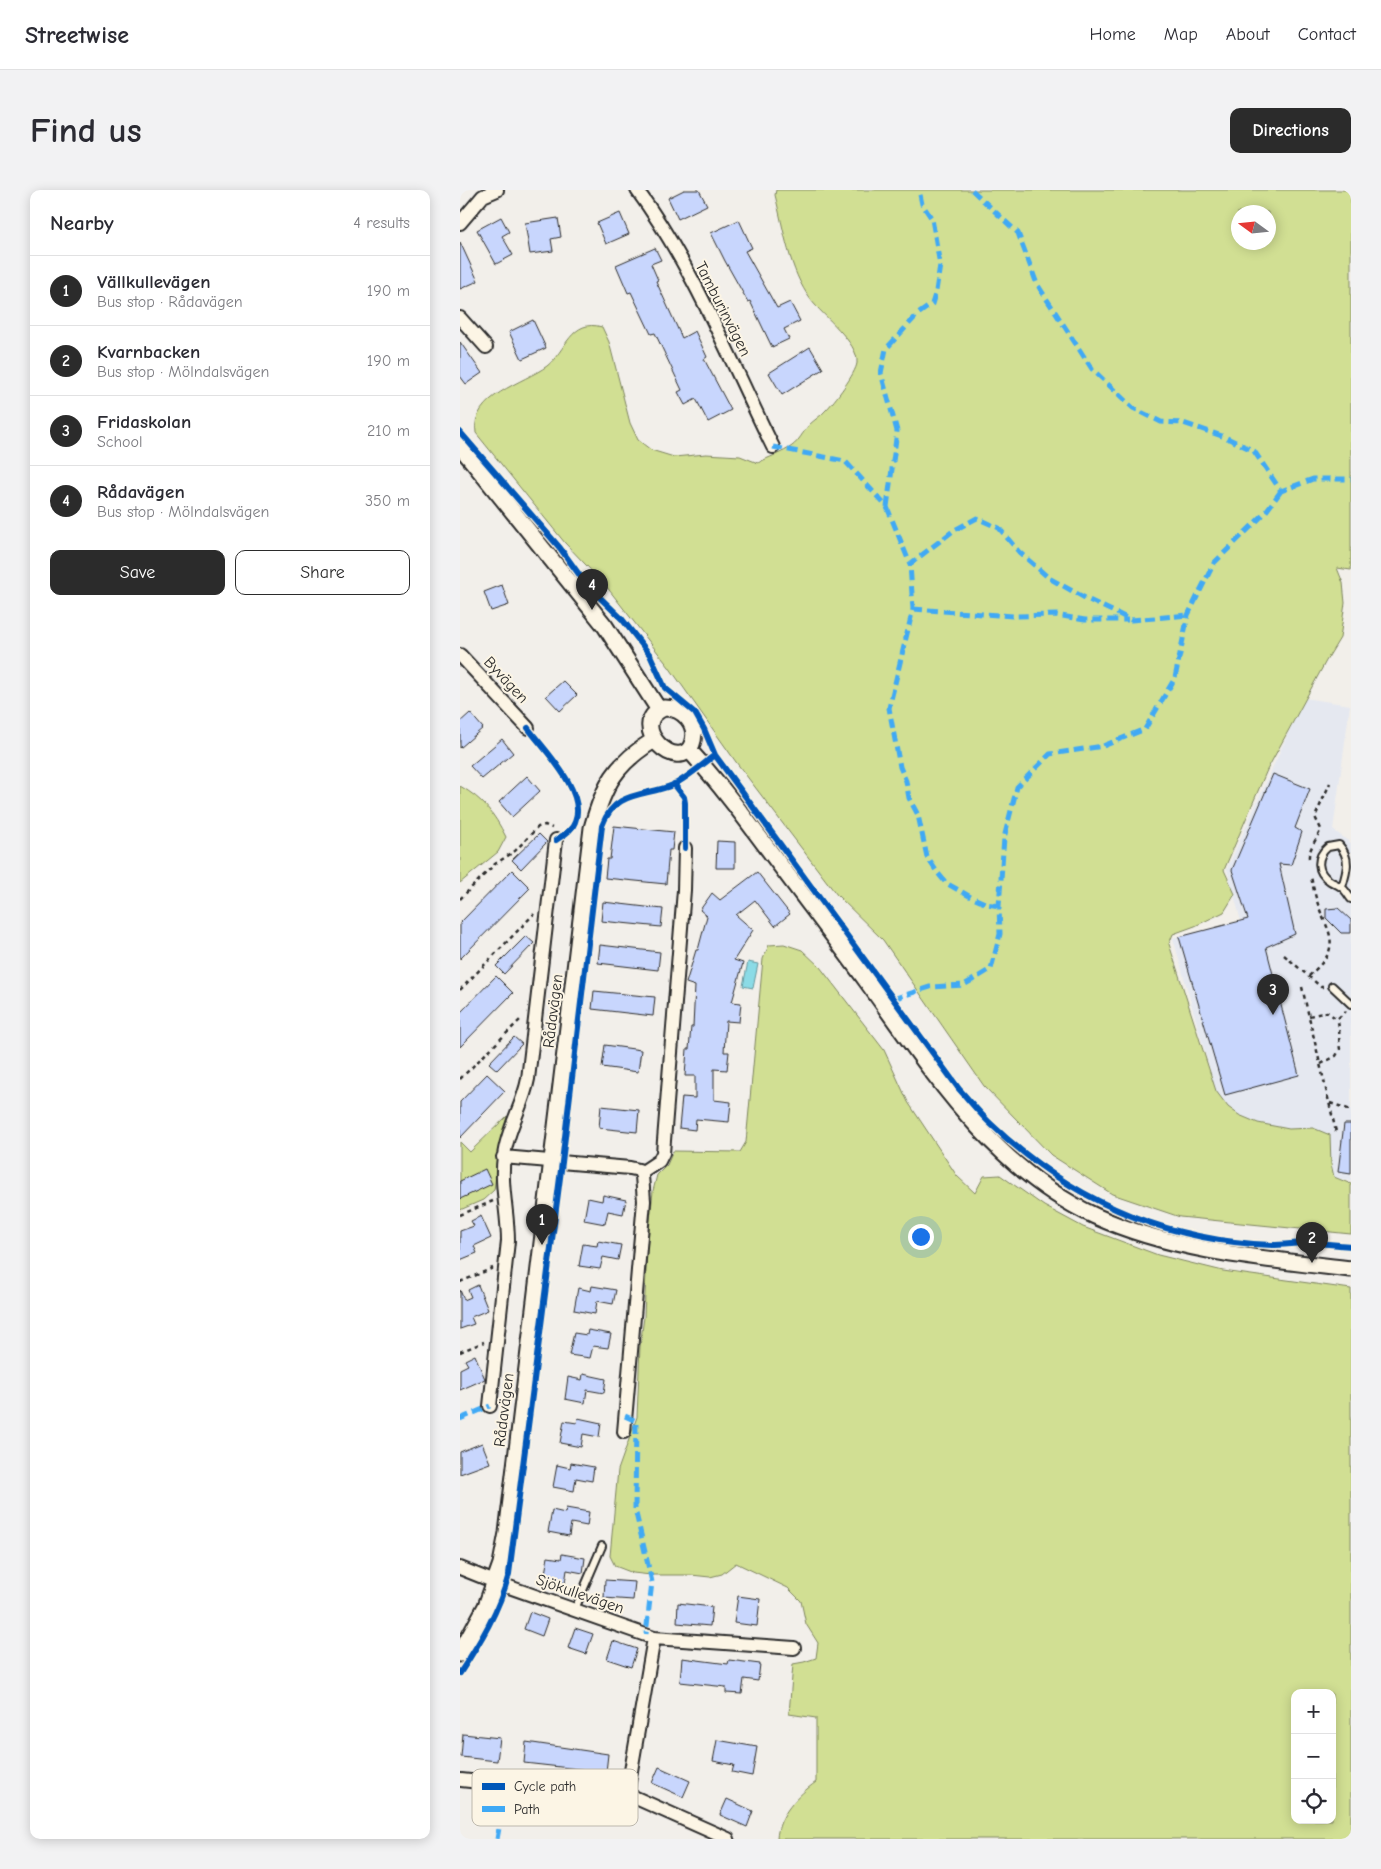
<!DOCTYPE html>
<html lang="en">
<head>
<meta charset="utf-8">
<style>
	:root { --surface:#fff; --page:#f2f2f3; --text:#2b2b33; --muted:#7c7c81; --line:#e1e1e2; --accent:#2b2b2b }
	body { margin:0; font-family:"Comic Neue",sans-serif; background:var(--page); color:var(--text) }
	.controls { position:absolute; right:15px; bottom:15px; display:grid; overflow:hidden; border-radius:10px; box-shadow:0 2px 12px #0003 }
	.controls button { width:45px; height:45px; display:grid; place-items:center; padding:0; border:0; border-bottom:1px solid var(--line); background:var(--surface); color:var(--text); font:25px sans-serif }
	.compass { position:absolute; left:771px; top:15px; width:45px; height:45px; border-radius:50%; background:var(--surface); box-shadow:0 2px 12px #0003; rotate:285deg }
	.you { position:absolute; left:460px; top:1046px; width:18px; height:18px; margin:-12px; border:4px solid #fff; border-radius:50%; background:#1a73e8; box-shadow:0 0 0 8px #1a73e833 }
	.badge { display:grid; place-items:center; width:32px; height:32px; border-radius:50%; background:var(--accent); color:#fff; font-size:16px; font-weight:700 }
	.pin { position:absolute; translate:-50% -41px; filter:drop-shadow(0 1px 2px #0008) }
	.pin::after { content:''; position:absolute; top:26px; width:18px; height:15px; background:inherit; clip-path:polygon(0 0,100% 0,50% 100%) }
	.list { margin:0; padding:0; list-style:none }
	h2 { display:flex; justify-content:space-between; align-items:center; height:65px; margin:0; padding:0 20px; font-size:21px }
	h2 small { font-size:16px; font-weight:400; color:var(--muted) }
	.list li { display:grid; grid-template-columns:32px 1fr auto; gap:15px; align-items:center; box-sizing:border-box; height:70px; padding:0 20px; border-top:1px solid var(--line) }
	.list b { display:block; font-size:19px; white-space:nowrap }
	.list p { margin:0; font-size:16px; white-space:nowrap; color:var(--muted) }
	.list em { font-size:16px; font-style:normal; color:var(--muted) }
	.actions { display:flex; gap:10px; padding:15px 20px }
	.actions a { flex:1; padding:11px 0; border:1px solid var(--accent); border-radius:10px; text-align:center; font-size:18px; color:var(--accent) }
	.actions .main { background:var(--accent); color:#fff }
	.icon { flex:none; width:28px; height:28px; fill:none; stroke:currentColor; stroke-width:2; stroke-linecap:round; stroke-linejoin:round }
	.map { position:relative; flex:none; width:891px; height:1649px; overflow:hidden; border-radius:10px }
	header { display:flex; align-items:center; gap:30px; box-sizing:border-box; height:70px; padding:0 25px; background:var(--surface); border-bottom:1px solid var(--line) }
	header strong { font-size:24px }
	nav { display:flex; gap:28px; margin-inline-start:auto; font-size:18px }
	.intro { display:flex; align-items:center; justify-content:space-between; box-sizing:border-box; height:120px; padding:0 30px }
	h1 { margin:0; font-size:35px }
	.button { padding:12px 22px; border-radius:10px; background:var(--accent); color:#fff; font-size:18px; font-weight:700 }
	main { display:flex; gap:30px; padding:0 30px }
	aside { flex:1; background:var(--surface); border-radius:10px; box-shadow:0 2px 12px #0003 }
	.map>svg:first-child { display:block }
	.built { fill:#e5e8f0 }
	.green { fill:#d1df93; stroke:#7e855f; fill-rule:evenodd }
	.water { fill:#8bdbe6; stroke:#65959b }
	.building { fill:#c8d6fd; stroke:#2b2b2b }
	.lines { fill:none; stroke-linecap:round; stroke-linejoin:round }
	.service-casing { stroke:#2b2b2b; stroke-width:10 }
	.minor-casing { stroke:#2b2b2b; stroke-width:16 }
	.tertiary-casing { stroke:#2b2b2b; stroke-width:19 }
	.path { stroke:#2b2b2b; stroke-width:2.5; stroke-dasharray:4 4; stroke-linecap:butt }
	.service { stroke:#fcf5e5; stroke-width:6 }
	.minor { stroke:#fcf5e5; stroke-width:12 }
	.tertiary { stroke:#fcf5e5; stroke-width:15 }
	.quiet { stroke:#3fa9f5; stroke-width:5; stroke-dasharray:10 5; stroke-linecap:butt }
	.cycleway-casing { stroke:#fcf5e5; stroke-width:9 }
	.cycleway { stroke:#0057b8; stroke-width:6 }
	.labels { text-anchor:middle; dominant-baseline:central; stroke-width:4; stroke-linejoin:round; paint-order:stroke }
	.street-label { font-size:16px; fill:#2b2b2b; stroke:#fcf5e5 }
	.key { fill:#fcf5e5; stroke:#bdb8ad; stroke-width:1 }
	.key-label { font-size:14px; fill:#2b2b2b }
</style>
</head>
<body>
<header>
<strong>Streetwise</strong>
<nav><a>Home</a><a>Map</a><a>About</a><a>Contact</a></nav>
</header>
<div class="intro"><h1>Find us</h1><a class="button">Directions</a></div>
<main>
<aside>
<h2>Nearby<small>4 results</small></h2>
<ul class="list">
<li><span class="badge">1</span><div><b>Vällkullevägen</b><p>Bus stop · Rådavägen</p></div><em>190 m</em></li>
<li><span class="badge">2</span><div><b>Kvarnbacken</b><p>Bus stop · Mölndalsvägen</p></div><em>190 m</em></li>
<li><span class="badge">3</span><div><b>Fridaskolan</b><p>School</p></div><em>210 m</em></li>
<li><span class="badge">4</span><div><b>Rådavägen</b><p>Bus stop · Mölndalsvägen</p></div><em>350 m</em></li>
</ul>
<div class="actions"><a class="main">Save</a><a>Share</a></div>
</aside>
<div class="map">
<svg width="891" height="1649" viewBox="0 0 891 1649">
	<rect width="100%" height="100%" fill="#f2efea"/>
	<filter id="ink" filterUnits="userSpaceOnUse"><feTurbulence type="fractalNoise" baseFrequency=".02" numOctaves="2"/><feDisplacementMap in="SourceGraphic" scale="10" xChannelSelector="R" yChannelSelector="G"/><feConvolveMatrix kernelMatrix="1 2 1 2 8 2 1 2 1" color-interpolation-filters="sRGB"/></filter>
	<g filter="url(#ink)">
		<!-- built -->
		<path class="built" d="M844,508l46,7 -17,125 18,13v338l-19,-4 -102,-50 -14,-35 -43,-154 68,-17 -14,-52z"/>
		<!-- green -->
		<path class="green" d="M316,0h575v380l-14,-2 6,15 2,20 -5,35 -14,23 -59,109 -43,100 11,24 -11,18 -29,14 -22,8 -4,10 47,147 12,16 11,8 19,8 31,6 24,-1 17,7 1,29 3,13 17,7v50l-171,-17 -68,-23 -61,-39 -67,-69 -101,-146 -46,-45 -101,-133 -67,-95 -63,-81 -41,-43 -89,-110c-6,-37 48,-50 71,-67 19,-15 24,-48 55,-39l7,15 21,81 8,17 13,10 23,7 32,-3 34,2 18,7c10,-6 25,-10 34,-17 7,-5 11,-14 17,-21 5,-5 12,-9 17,-15 8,-8 30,-37 31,-47 2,-20 -35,-48 -46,-63 -22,-30 -27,-70 -36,-105zM778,22h30v30h-30z
			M0,596c23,13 34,27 46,51l-8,15 -38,31z
			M324,754l18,6 18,17 64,83 24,52 49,74 18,17 9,-17 16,-1 44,31 39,21 75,28 65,16 128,18v550h-574c1,-24 21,-44 39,-57v-64l-27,-4 4,-50 11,-2 12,-4 2,-15 -12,-19 -5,-23 -13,-13 -52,-25 -14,11 -12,3 -19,-2h-40l-18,-2 -18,-7 -5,-10 8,-86 19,-53 3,-70 4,-30 3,-67 6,-59 4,-16 10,-10 6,-14 67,1 6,-10 17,-183 6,-14zM835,1503h37v127h-37z
			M47,926l-7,29 -6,45 -11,10 -23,10v-68l10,10z"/>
		<!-- water -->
		<path class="water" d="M288,772l10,2 -5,24 -10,-2z"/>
		<!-- building -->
		<path class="building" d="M224,0h15l8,15 -29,14 -10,-21z
			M160,23l9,21 -23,10 -9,-21z
			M41,27l8,15 -7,4 11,19 -17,9 -19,-34z
			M98,28l3,19 -10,2 2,12 -23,3 -5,-31z
			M279,30l13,28 -7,3 32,57 13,-6 10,19 -16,8 5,10 -17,8 -22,-46 -2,1 -23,-41 -14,-28z
			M0,52l18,39 -18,8z
			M195,58l6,12 -10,4 7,16 -2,1 26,57 13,-7 12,26 -3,2 27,51 -23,12 -12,-23 -11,6 -7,-13 4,-2 -27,-57 -4,1 -20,-42 -3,1 -12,-28z
			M73,130l13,28 -24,11 -13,-27z
			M0,152l22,31 -16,11 -6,-8z
			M350,157l13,22 -41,26 -13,-22z
			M42,395l7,20 -18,6 -7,-19z
			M103,491l14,14 -17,16 -14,-15z
			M10,523l13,15 -23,20v-26z
			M42,549l11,14 -31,26 -12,-13z
			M813,584l37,15 -15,39 7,4 -11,33 -12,-1 16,70 -29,13 33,128 -74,20 -46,-158 69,-18 -16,-49z
			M67,586l13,15 -28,26 -13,-15z
			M154,636l60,6 -2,18h-3l-3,34 -61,-6 2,-19h3z
			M79,644l8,8 -26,27 -9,-9z
			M257,651l18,1v26h-19z
			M52,680l18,18 -70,71v-36z
			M297,682l33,42 -15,12 -20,-26 -19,15 17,15 -19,30 9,3 -11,39 9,1 -2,19 -13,-1 -2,31h5l-2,18 -13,-1v31l17,2 -2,20 -33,-3 -1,11 -16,-2 3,-31 13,1v-22h-10l2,-27h2l2,-22h2l2,-41 -9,-3 10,-33h2l9,-34 -7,-6 12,-17 8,7z
			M143,712l60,7 -2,18 -60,-6z
			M878,718l13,12v13h-10l-15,-15v-9z
			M66,746l8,7 -30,31 -8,-8z
			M140,755l60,7 -2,18 -60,-7z
			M36,786l17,17 -53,54v-34z
			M134,801l61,6 -2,19 -61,-7z
			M54,847l8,7 -25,26 -8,-7z
			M145,855l36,5 -3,22 -36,-5z
			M27,884l18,17 -45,47v-36z
			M141,916l38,4 -2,22 -38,-4z
			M884,934h7v50l-13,-2z
			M25,979l7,15 -32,15v-18z
			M143,1005l23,5 -3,14 -15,-3 -3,13 -21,-4 4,-22 14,3z
			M21,1026l10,22 -17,8 3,7 -17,7v-29l14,-5 -3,-5z
			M138,1051l23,4 -3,15 -15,-3 -3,12 -21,-3 4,-22 14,2z
			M18,1095l10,25 -17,7 3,7 -14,5v-39l4,10 7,-3 -3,-7z
			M132,1096l24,4 -3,14 -16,-3 -2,13 -21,-4 4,-22 13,3z
			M128,1140l23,4 -3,14 -15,-2 -3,12 -21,-3 5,-22 13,2z
			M15,1165l10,24 -25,11v-21l8,-4 -3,-5z
			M123,1184l23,5 -2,14 -17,-3 -2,13 -20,-4 3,-22 14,3z
			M118,1228l23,5 -2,14 -16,-3 -2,13 -21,-4 4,-22 13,2z
			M22,1253l8,20 -30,11v-22z
			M111,1273l23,4 -2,14 -16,-3 -2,13 -21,-4 4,-22 13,3z
			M106,1318l23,4 -2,14 -16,-3 -2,13 -21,-4 4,-22 13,3z
			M102,1364l23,4 -2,15 -16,-3 -2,13 -21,-4 4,-22 13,2z
			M145,1390l30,2 -2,18 -29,-2z
			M278,1406l22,3 -3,27 -23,-3z
			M218,1413l34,4 -2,19 -33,-3z
			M70,1422l18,7 -6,17 -18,-7z
			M115,1438l18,6 -7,20 -18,-6z
			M153,1451l24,8 -6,18 -24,-8z
			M222,1468l46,6 1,-4 31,4 -2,17 -14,-2 -2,15 -16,-1v-6l-46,-5z
			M3,1544l37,4 -3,23 -36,-4z
			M257,1550l40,7 -5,29 -20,-4 2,-7 -21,-4z
			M66,1552l82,12 -2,18 -82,-9z
			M199,1577l31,14 -7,16 -31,-14z
			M267,1609l26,12 -6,16 -27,-12z"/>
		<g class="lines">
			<!-- service casing -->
			<g class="service-casing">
				<path id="service" d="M882,697c5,-16 9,-29 -3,-42l-11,2c-12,10 -12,25 2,34 3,2 7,3 11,6 4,2 7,8 10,12
					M872,796l19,18
					M115,1419l27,-63"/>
			</g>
			<!-- minor casing -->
			<g class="minor-casing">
				<path id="minor" d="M177,0c57,78 93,170 136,257
					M0,33l23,-27 14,-6
					M0,128l26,29
					M0,465l68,73
					M43,967l127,11 9,2 3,6 2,25 -20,231
					M181,983l18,-12 4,-8 21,-263 1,-42
					M30,1216l18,-165c0,-29 -8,-56 -4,-85 3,-27 19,-50 24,-77l28,-239
					M0,1378l35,14 159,56 140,10
					M1,1590l150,16 16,-2 101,45
					M167,1604l27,-156"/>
			</g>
			<!-- tertiary casing -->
			<g class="tertiary-casing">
				<path id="tertiary" d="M0,256l145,180 54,84
					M204,518c19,-1 35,17 28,36 -12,32 -68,-19 -28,-36z
					M229,560c33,36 62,76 91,115 29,39 59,78 88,118 63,87 125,186 227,233 80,36 170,43 256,53
					M0,1464l26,-48 15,-42 6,-31 85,-705c12,-43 23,-64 62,-88"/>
			</g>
			<!-- path -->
			<path class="path" d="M849,668c-1,-8 9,-21 12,-29l-6,-12 15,-34
				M0,709l35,-35 20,-13 23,-24 7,-2 7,3
				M824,765l37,32h2
				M849,786c8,-8 19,-17 21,-28 3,-14 -6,-26 -10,-38 -4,-11 -7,-22 -9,-34
				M842,797l34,145
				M0,800l74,-76
				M849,826l18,-4 10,7 9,-8
				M861,874l15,-8 4,-7c-2,-10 1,-19 -3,-30
				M0,889l61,-60
				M870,913l21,7
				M0,1025l33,-14
				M0,1092l33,-14
				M0,1162l24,-10"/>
			<!-- service -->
			<use href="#service" class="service"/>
			<!-- minor -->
			<use href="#minor" class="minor"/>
			<!-- tertiary -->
			<use href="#tertiary" class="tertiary"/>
			<!-- quiet -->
			<path class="quiet" d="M512,0l46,43 19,51 55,85 41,39 28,14 22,1 42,14 29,14 27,40 32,-12h38
				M313,257l72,14 42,46 23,57
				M427,317l10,-76 -16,-58 5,-24 32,-35 14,-10 4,-13 4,-26 -8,-46 -10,-15 -3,-14
				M453,419l100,7 43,-1 29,5h43
				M539,716l-12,-2 -16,-7 -25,-14 -9,-11 -10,-15 -9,-42 -9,-17 -3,-17 -6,-14 -11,-59 24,-99 -3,-45 43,-33 24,-13 22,10 20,24 30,26 36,20 46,22 57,-5
				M433,809l37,-12 34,-2 27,-16 9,-35 -1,-28 5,-68 13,-51 33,-33 53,-8 42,-17 30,-51 13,-63 26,-52 50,-49 17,-23
				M165,1226l11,5 -1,88 17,73 -6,52
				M0,1229l30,-13
				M37,1649l10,-54"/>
			<!-- cycleway casing -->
			<g class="cycleway-casing">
				<path id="cycleway" d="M0,242l100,116 26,36 36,35 28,36 15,33 30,25 9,16 11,26 244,334c11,12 21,25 33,36 79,75 171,116 280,120 12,0 25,-2 37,-2 14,0 28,2 42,3
					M68,538c17,23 59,64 47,94 -3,9 -12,13 -19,18
					M214,594l10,13 1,6v45
					M0,1483c21,-32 39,-62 49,-99l53,-412 40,-336c13,-36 41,-29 71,-41 14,-7 29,-20 42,-30"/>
			</g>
			<!-- cycleway -->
			<use href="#cycleway" class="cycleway"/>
		</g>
	</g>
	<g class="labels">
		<!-- street labels -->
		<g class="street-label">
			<text transform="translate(263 119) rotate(63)">Tamburinvägen</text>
			<text transform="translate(46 490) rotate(47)">Byvägen</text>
			<text transform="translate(93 821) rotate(-83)">Rådavägen</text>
			<text transform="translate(44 1220) rotate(-83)">Rådavägen</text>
			<text transform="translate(120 1404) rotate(19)">Sjökullevägen</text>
		</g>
	</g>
	<!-- legend -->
	<rect x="12" y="1579" width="166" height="57" rx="8" class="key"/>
	<rect x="22" y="1593" width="23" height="7" fill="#0057b8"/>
	<rect x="22" y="1616" width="23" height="6" fill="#3fa9f5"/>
	<g class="key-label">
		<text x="54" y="1601">Cycle path</text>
		<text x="54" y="1624">Path</text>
	</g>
</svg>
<div class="controls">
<button>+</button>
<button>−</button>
<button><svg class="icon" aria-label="locate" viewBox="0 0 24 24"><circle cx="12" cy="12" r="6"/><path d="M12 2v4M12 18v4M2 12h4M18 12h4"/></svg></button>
</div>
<svg class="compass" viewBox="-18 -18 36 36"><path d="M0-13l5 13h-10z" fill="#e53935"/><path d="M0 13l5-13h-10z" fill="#7c7c81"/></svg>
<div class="you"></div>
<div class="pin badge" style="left:82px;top:1055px">1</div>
<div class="pin badge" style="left:852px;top:1073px">2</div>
<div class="pin badge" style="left:813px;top:825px">3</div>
<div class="pin badge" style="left:132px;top:420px">4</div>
</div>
</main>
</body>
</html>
